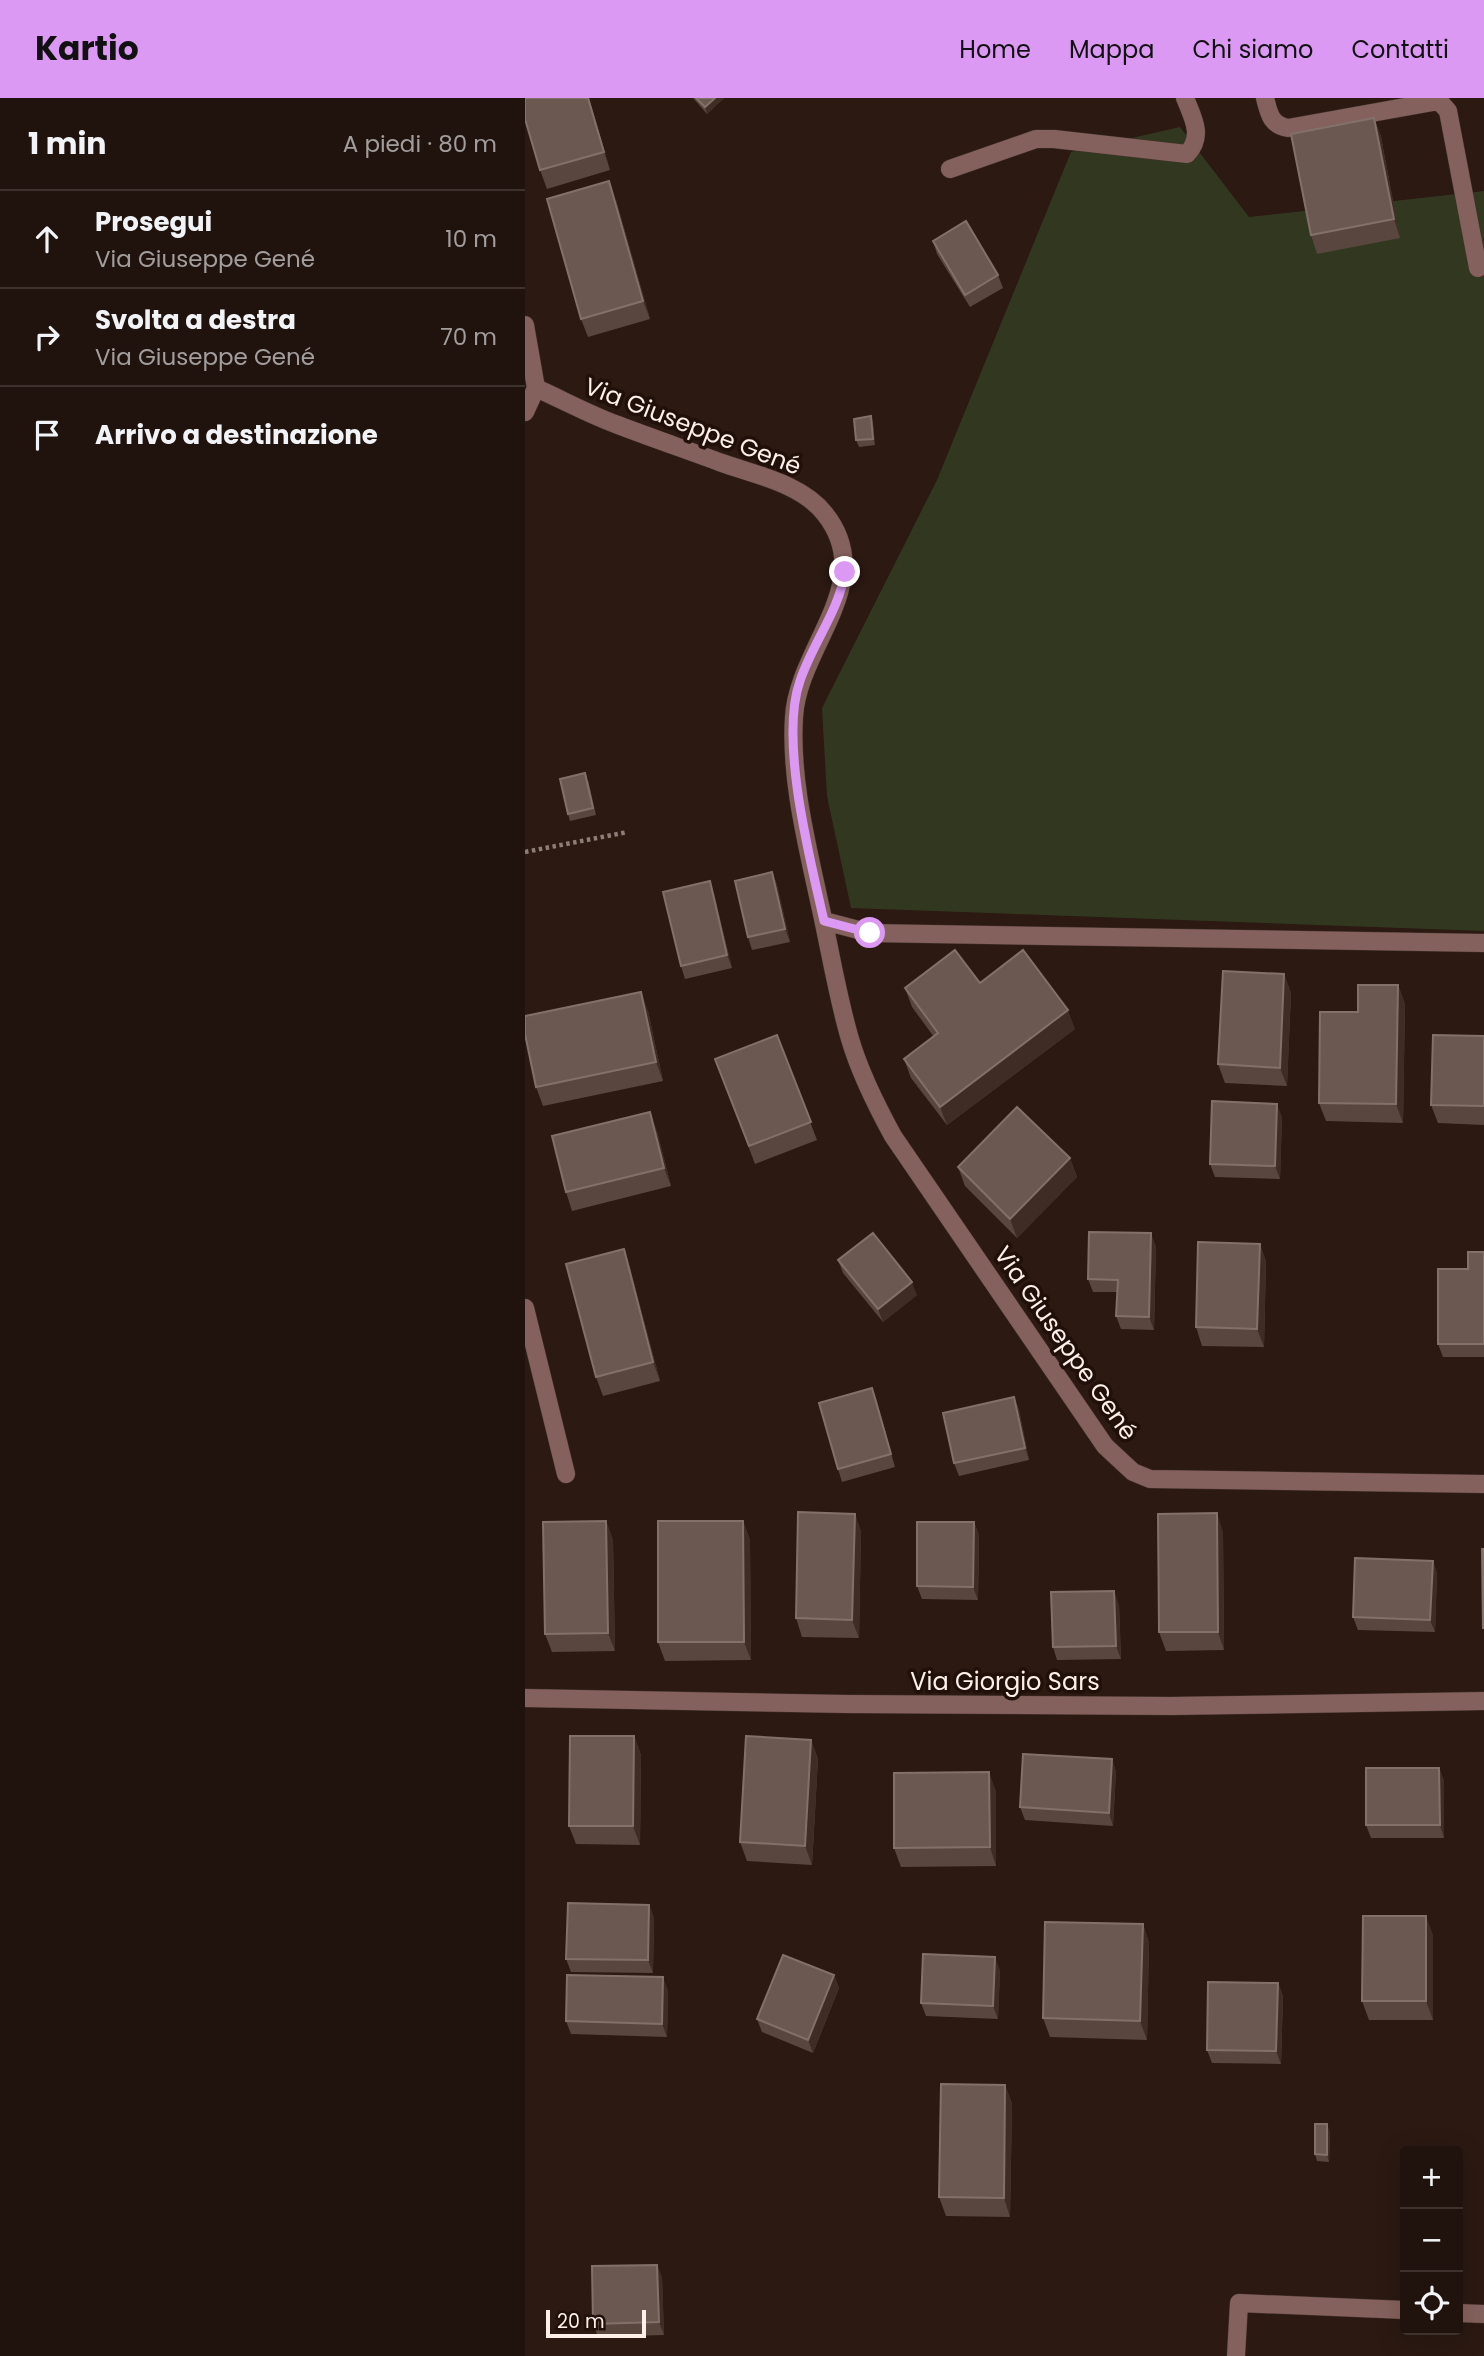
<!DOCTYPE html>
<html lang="it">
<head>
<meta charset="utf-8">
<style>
	:root { --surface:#20130e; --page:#281c17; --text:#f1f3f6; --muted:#a29e9e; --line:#3d322e; --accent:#dc99f4 }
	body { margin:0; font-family:Poppins,sans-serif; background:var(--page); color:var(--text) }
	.controls { position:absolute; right:21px; bottom:21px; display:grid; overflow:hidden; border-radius:7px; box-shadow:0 7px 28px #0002 }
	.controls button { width:63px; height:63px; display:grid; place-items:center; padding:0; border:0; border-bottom:2px solid var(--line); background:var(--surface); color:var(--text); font:35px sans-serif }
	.scale { position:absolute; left:21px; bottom:18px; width:100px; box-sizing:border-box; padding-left:7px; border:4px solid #fdf0eb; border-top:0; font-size:19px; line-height:24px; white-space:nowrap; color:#fdf0eb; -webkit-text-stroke:5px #211009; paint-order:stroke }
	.stop { position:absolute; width:21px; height:21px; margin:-16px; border:5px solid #dc99f4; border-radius:50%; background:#fff }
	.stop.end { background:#dc99f4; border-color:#fff; box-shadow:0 2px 7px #0008 }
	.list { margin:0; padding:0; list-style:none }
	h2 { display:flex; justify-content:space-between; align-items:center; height:91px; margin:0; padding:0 28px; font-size:30px }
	h2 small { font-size:23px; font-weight:400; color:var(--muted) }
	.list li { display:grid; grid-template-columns:46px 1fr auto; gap:21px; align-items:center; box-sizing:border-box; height:98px; padding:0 28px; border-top:2px solid var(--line) }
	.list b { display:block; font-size:26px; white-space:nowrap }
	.list p { margin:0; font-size:23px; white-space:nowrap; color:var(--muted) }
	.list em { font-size:23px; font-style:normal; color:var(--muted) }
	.icon { flex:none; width:38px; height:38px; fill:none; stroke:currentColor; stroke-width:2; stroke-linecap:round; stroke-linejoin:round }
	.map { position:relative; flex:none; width:959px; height:2258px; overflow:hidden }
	header { display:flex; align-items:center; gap:42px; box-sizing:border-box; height:98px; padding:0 35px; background:var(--accent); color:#111 }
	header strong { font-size:33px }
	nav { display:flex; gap:38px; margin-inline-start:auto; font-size:24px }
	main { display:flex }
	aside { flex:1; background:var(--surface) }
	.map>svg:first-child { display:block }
	.green { fill:#323820 }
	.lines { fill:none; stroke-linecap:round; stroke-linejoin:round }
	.lane-casing { stroke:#44332c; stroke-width:19 }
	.street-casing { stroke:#44332c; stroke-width:19 }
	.path { stroke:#8e7e78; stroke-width:4.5; stroke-dasharray:3.5 3.5; stroke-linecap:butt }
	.lane { stroke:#84615c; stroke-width:18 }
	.street { stroke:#84615c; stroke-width:18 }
	.wall { fill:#59473f }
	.shaded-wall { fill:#3f2d25 }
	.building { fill:#6b5951; stroke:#82716a; stroke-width:2 }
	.route { stroke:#dc99f4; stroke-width:9 }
	.labels { text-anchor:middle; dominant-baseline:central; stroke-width:7; stroke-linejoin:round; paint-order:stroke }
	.street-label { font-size:24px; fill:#fdf0eb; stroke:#211009 }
</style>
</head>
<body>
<header>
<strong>Kartio</strong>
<nav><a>Home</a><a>Mappa</a><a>Chi siamo</a><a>Contatti</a></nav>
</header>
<main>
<aside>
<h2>1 min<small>A piedi · 80 m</small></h2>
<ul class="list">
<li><svg class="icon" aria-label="ahead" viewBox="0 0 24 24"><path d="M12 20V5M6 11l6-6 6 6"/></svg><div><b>Prosegui</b><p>Via Giuseppe Gené</p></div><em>10 m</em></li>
<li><svg class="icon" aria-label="right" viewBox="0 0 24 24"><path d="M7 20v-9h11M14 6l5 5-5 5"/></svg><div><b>Svolta a destra</b><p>Via Giuseppe Gené</p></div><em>70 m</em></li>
<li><svg class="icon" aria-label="arrive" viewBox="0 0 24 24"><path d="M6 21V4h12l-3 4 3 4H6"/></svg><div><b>Arrivo a destinazione</b></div></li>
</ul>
</aside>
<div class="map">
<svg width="959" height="2258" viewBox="0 0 959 2258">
	<rect width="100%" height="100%" fill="#2b1912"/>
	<!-- green -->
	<path class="green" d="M655,29l69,90 235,-26v740l-633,-23 -24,-112 -5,-88 115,-228 134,-328z"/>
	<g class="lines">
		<!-- lane casing -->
		<g class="lane-casing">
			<path id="lane" d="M740,0c4,16 6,27 23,30l145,-26h7l8,9 30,157
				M425,71l86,-30h18l133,15c17,-18 6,-36 -2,-56"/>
		</g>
		<!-- street casing -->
		<g class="street-casing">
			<path id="street" d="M0,227l11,63 -11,24
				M11,290c27,12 54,27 82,37 34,13 69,25 104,38 34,12 80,21 103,51 54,68 -27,132 -31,203 -4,62 13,127 26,188 10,44 17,90 30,134 10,34 26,66 43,97l212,310 28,26 17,7 334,5
				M299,823l46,12 614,10
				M0,1210l41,166
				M0,1600l321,6 325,2 313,-5
				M933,2215l26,1
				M711,2258l3,-53 166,7"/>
		</g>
		<!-- path -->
		<path class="path" d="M0,754l103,-20"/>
		<!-- lane -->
		<use href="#lane" class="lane"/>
		<!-- street -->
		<use href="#street" class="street"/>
	</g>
	<!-- wall -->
	<path class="wall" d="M0,0h64l21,72 -63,19 -7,-19z
		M168,0h31l-17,16z
		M849,20l7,19 19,101 -83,16 -6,-19z
		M91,102l34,119 -62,18 -7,-18z
		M408,143l65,34 5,13 -33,19 -33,-53z
		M346,318l2,7 2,22 -16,2 -3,-7z
		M63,682l8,35 -26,6 -2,-7z
		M247,774l5,13 13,57 -38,8 -4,-13z
		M185,783l4,13 18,74 -47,11 -4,-13z
		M759,876l7,19 -4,93 -62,-3 -7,-19z
		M455,885l95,46 -128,96 -36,-47 -7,-19 30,-22 -22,-30 -7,-19z
		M873,887l7,19 -2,119 -77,-2 -7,-18 39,-91z
		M123,913l15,70 -120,25 -7,-19z
		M252,937l40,105 -62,24 -40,-105z
		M959,938v89l-46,-2 -7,-18z
		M757,1019l-2,62 -65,-2 -5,-13z
		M132,1033l14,55 -99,25 -6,-19z
		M545,1060l7,19 -60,61 -52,-52 -7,-19z
		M735,1146l6,18 -2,85 -62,-1 -6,-19z
		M631,1148l-2,84 -33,-1 -5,-13 1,-24h-24l-5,-13z
		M99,1151l6,19 30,113 -57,15 -7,-19z
		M959,1154v105h-41l-5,-13 30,-75z
		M313,1162l79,35 -34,27 -40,-49z
		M347,1290l5,13 18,66 -53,15 -4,-13z
		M489,1299l5,13 10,50 -70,16 -5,-13z
		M330,1416l6,18 -2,106 -57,-1 -6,-19z
		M81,1423l7,19 2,111 -63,1 -7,-18z
		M218,1423l7,19 1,120 -86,1 -7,-19z
		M449,1424l5,13 -1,65 -56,-1 -5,-13z
		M698,1434l1,118 -58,1 -7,-19z
		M908,1463l4,13 -2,58 -77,-2 -5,-13z
		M594,1506l2,55 -64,1 -4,-13z
		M109,1638l7,19 -1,90 -64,-1 -7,-18z
		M286,1642l7,19 -6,106 -65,-4 -7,-19z
		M587,1661l4,13 -3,54 -88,-6 -5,-13z
		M914,1670l5,13v57h-73l-5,-13z
		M471,1693v75l-95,1 -7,-19z
		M124,1807l5,13 -1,55 -82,-1 -5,-13z
		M618,1826l6,19 -2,97 -97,-3 -7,-19z
		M908,1837v85h-64l-7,-19z
		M475,1872l-2,49 -72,-3 -5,-13z
		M309,1877l5,13 -26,65 -51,-21 -5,-13z
		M753,1885l5,13 -2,68 -69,-1 -5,-13z
		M143,1892l-1,47 -96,-3 -5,-13z
		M480,1987l7,19 -2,113 -64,-1 -7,-19z
		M805,2033l-1,31 -12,-1 -2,-7z
		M132,2167l5,13 2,57 -66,2 -5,-13z"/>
	<!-- shaded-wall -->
	<path class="shaded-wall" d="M63,0h1l21,72 -6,-18z
		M190,0h9l-17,16 -2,-7z
		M849,20l7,19 19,101 -6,-19z
		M84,83l7,19 34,119 -7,-18z
		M346,318l2,7 2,22 -2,-6z
		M247,774l5,13 13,57 -5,-13z
		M185,783l4,13 18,74 -5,-13z
		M759,876l7,19 -4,93 -7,-18z
		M873,887l7,19 -2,119 -7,-19z
		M116,894l7,19 15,70 -7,-19z
		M543,912l7,19 -128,96 -7,-18z
		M752,1006l5,13 -2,62 -5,-13z
		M125,1014l7,19 14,55 -7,-18z
		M545,1060l7,19 -60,61 -7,-19z
		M626,1135l5,13 -2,84 -5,-13z
		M735,1146l6,18 -2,85 -7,-18z
		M99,1151l6,19 30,113 -7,-19z
		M387,1184l5,13 -34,27 -5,-13z
		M347,1290l5,13 18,66 -4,-13z
		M489,1299l5,13 10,50 -4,-12z
		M692,1415l6,19 1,118 -6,-18z
		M330,1416l6,18 -2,106 -7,-18z
		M81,1423l7,19 2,111 -7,-18z
		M218,1423l7,19 1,120 -7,-18z
		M449,1424l5,13 -1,65 -5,-13z
		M908,1463l4,13 -2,58 -5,-12z
		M589,1493l5,13 2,55 -5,-13z
		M109,1638l7,19 -1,90 -7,-19z
		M286,1642l7,19 -6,106 -7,-19z
		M587,1661l4,13 -3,54 -4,-13z
		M914,1670l5,13v57l-4,-13z
		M464,1674l7,19v75l-6,-19z
		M124,1807l5,13 -1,55 -5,-13z
		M901,1818l7,19v85l-7,-19z
		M618,1826l6,19 -2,97 -7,-19z
		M470,1859l5,13 -2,49 -5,-13z
		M309,1877l5,13 -26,65 -5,-13z
		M138,1879l5,13 -1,47 -5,-13z
		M753,1885l5,13 -2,68 -5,-13z
		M480,1987l7,19 -2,113 -6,-19z
		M802,2026l3,7 -1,31 -2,-7z
		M132,2167l5,13 2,57 -5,-13z"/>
	<!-- building -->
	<path class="building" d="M0,0h63l16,54 -64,18 -15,-51z
		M171,0h19l-10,9z
		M849,20l20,101 -83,16 -20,-101z
		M84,83l34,120 -62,18 -34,-120z
		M441,123l32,54 -33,20 -32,-54z
		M346,318l2,23 -17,1 -2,-21z
		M60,675l8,35 -25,6 -8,-35z
		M247,774l13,57 -37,8 -13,-56z
		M185,783l17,74 -46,11 -18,-74z
		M430,852l25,33 43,-33 45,60 -128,97 -36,-48 34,-26 -33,-45z
		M698,873l61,3 -4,94 -62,-4z
		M833,887h40l-2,119 -77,-1 1,-91h38z
		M116,894l15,70 -120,25 -11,-53v-18z
		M252,937l34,87 -62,24 -34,-87z
		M908,937l51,1v70l-53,-1z
		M687,1003l65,3 -2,62 -65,-2z
		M492,1009l53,51 -60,61 -52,-52z
		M125,1014l14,56 -98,24 -14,-56z
		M564,1134l62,1 -2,84 -33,-1 2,-36 -30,-1z
		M348,1135l39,49 -34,27 -40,-49z
		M673,1144l62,2 -3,85 -61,-2z
		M99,1151l29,113 -57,15 -30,-113z
		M943,1154h16v92h-46v-75h30z
		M347,1290l19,66 -53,15 -19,-66z
		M489,1299l11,51 -71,15 -11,-50z
		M273,1414l57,2 -3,106 -56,-2z
		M692,1415l1,119h-59l-1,-118z
		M81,1423l2,112 -63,1 -2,-112z
		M133,1423h85l1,121h-86z
		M392,1424h57l-1,65 -56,-1z
		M957,1451h2v79h-1z
		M830,1460l78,3 -3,59 -77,-3z
		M589,1493l2,55 -63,1 -2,-55z
		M45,1638h64l-1,90h-64z
		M221,1638l65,4 -6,106 -65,-4z
		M498,1656l89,5 -3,54 -89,-6z
		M841,1670h73l1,57h-74z
		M464,1674l1,75 -96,1v-75z
		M43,1805l81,2 -1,55 -82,-1z
		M838,1818h63v85h-64z
		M520,1824l98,2 -3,97 -97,-3z
		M398,1856l72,3 -2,49 -72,-3z
		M258,1857l51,20 -26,65 -51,-21z
		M42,1877l96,2 -1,47 -96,-3z
		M683,1884l70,1 -2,68 -69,-1z
		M416,1986l64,1 -1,113 -65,-1z
		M790,2026h12v31l-12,-1z
		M132,2167l2,57 -66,2 -1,-58z"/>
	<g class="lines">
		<!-- route -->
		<path class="route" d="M320,474c-6,39 -33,72 -45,109 -21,59 10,178 24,240l46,12"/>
	</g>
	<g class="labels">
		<!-- street labels -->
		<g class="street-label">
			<text transform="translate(168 328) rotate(21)">Via Giuseppe Gené</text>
			<text transform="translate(541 1245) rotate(55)">Via Giuseppe Gené</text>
			<text x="480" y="1583">Via Giorgio Sars</text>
		</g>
	</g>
</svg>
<div class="controls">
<button>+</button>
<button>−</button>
<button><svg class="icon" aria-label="locate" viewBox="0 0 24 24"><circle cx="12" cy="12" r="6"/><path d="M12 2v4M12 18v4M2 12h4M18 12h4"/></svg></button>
</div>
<div class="scale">20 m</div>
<div class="stop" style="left:345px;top:835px"></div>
<div class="stop end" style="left:320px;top:474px"></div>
</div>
</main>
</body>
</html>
